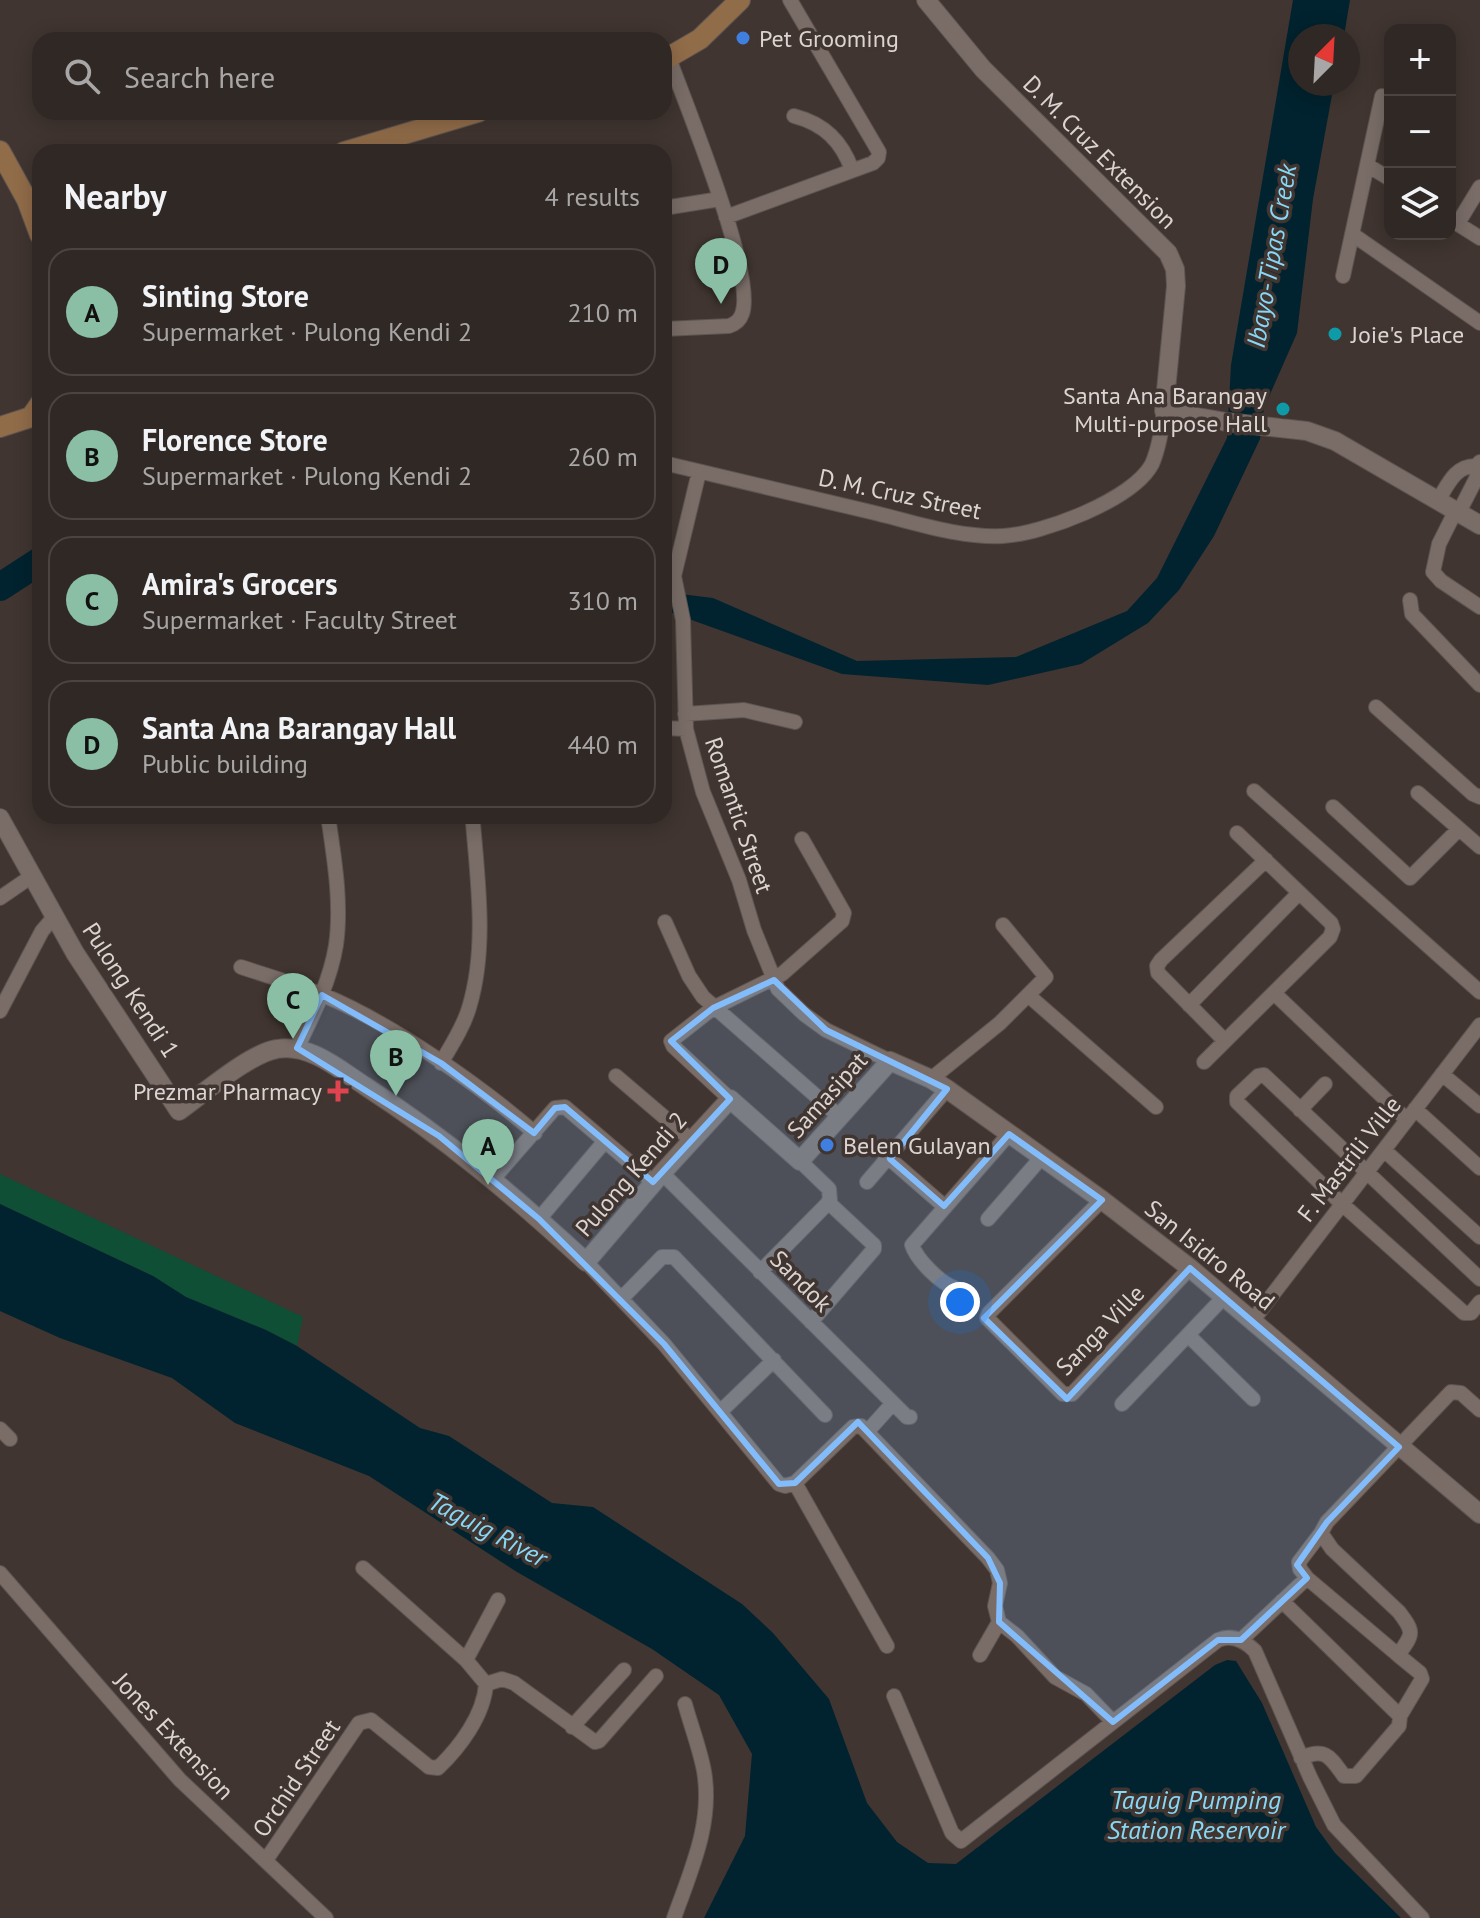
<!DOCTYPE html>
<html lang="en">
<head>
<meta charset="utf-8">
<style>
	:root { --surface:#302824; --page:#3c3431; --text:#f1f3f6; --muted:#a8a6a6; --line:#4b4441; --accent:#8abfa5 }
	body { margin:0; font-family:"PT Sans",sans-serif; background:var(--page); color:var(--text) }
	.controls { position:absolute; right:24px; top:24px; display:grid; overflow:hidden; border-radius:16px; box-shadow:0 4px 20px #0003 }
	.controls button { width:72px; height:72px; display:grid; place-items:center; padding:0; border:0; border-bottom:2px solid var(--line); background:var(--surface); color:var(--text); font:40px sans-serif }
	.compass { position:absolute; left:1288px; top:24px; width:72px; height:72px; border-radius:50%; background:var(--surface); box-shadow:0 4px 20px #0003; rotate:24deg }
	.you { position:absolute; left:960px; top:1302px; width:28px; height:28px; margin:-20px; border:6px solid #fff; border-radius:50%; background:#1a73e8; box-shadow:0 0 0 12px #1a73e833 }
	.badge { display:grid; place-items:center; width:52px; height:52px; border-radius:50%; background:var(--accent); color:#111; font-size:26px; font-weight:700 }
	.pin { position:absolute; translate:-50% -66px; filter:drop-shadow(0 2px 4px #0008) }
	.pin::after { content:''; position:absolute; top:42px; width:28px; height:24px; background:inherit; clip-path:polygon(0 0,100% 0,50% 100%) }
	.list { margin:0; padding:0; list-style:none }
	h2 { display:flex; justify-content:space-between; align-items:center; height:104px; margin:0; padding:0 32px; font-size:34px }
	h2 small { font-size:26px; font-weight:400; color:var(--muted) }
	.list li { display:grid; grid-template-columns:52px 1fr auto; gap:24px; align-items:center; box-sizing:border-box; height:128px; margin:0 16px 16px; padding:0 16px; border:2px solid var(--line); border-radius:24px }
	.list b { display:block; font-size:30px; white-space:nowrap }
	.list p { margin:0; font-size:26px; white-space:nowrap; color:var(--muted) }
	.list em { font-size:26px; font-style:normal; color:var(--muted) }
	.icon { flex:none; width:44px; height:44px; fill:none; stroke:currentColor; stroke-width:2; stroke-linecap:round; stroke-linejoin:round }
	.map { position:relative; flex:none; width:1480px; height:1918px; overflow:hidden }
	.search { position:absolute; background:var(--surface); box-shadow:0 4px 20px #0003; left:32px; top:32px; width:640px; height:88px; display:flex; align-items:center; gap:20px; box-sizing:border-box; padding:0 28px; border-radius:24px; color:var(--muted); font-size:30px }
	.panel { position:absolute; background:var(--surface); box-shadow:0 4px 20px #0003; left:32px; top:144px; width:640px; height:680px; border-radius:24px }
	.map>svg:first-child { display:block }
	.green { fill:#0e4f35 }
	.water { fill:#00232f }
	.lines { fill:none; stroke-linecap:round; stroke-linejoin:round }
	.river { stroke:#00232f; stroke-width:28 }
	.minor-casing { stroke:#5d5450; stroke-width:16 }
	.tertiary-casing { stroke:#5d5450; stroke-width:20 }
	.secondary-casing { stroke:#5d5450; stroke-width:22 }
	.minor { stroke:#7a6d68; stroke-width:14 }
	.tertiary { stroke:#7a6d68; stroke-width:18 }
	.secondary { stroke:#916c49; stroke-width:20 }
	.marked { fill:#83bcfb; fill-opacity:0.2; stroke:#83bcfb; stroke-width:6; stroke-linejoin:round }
	.shop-dot { fill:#3f7fe0; stroke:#403530; stroke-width:3 }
	.culture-dot { fill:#0f9aa8; stroke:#403530; stroke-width:3 }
	.health-dot { fill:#e0444e; stroke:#403530; stroke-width:3 }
	.labels { text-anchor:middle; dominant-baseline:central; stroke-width:7; stroke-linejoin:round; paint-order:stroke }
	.poi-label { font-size:24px; fill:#dbd4d1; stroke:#403530; text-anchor:start }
	.street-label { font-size:24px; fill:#dbd4d1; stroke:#403530 }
	.water-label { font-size:26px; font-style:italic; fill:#87d8f6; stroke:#403530 }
</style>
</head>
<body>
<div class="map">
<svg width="1480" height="1918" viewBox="0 0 1480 1918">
	<rect width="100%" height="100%" fill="#403530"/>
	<!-- green -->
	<path class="green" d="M0,1174l303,143 -6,29 -31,-16 -80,-33 -33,-21 -153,-72z"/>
	<!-- water -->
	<path class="water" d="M1293,0h57l-6,36h-44v48h34l-21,115 -16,134 -33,75 -4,31 -46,97 -35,54 -31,33 -67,41 -93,21 -146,-11 -178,-64v-18l49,6 144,63 159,-4 111,-46 30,-33 70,-140 4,-73z
		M0,1204l153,72 33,21 80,33 31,16 123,82 29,8 103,67 41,4 149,97 31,29 56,66 38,104 30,39 31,21 28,1 259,-199 12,-5 9,1 26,42 54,124 19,26 66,65h-697l41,-82 7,-82 -33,-59 -67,-46 -135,-77 -148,-96 -134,-53 -63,-45 -112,-40 -60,-27z"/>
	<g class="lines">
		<!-- river -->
		<path class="river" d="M0,587l40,-26"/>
		<!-- minor casing -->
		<g class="minor-casing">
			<path id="minor" d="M794,116c31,8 48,26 58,54
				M1367,165l23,14
				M664,208l56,-9
				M726,217l147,-54 5,-5 1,-6 -89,-152
				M1450,219l30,19
				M1458,223l22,-36
				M1352,234l128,89
				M1343,276l39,-180
				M664,329l65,-3c6,-2 11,-6 13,-12 15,-38 -57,-211 -73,-256
				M664,463c69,17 138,33 207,49 42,10 88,26 132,24 39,-2 130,-36 149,-72 7,-16 10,-36 12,-53
				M699,472l-25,104 9,44 3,109 17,63 36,88 15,50 24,59 26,25 22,16 64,31
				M1439,499c9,-15 17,-34 37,-33l4,-4
				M1456,510l-17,34 -6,28 8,9 39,26
				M1459,512l18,-35 -1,-11
				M1410,600l2,14 68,71
				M1376,707l97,87 7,3
				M685,714l59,-4 51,12
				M664,728l22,1
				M1254,791l226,201
				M1418,793l62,54
				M1333,807l77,71 49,-49
				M0,898l32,-22
				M665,922l24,54 14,21 137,120
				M241,967c27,9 55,17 82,28 68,28 155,89 212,138
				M1274,993l133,127
				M1028,995l128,112
				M1189,1005l110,-112
				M0,1011l42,-80 13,-15
				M1225,1041l-67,-68 -1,-7 4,-6 105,-100
				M297,1048c16,-33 33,-66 39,-103 6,-42 -2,-88 -8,-129
				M1204,1062l126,-125 3,-8 -2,-6 -94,-90
				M441,1063c10,-17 22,-35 28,-55 18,-59 9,-125 4,-185
				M1442,1074l38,32
				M616,1076l75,64
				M931,1079l69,-56 46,-46 -43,-52
				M730,1099l-57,-53 -2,-5 42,-33 69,-34 60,-53 2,-8 -42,-74
				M1415,1109l65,59
				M1300,1110l25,-26
				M1384,1150l96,87
				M890,1159l54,47
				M662,1173l245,244h3
				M494,1178l61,-70 10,-1 89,76
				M867,1182l80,-93
				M1102,1200l-113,113 -2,5 76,76h9l118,-126
				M539,1219l66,-78
				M988,1219l53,-61
				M586,1262l78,82 115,140 6,2 10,-3 58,-56 8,-1 4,4 123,128 9,12 3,13 -5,23 4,16 18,14 38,41 31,17 27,28
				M760,1272l70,-71 -1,-12 -29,-28
				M1480,1279l-216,-204 -6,1 -21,20v6l105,102 122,109h7l9,-11
				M955,1288c-15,-5 -38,-28 -43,-43l97,-111
				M622,1298l40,-41h12l151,158
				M1253,1320l227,-295
				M811,1322l63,-73v-4l-46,-43
				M1188,1335l65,64
				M1122,1404l103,-108
				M720,1412l54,-52
				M0,1429l10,10
				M867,1432l26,-29
				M795,1483l92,163
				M1321,1533l-22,29 1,7 7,9 91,77
				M363,1568l103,92
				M0,1573l180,207 146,138
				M1282,1601l118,115
				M1241,1640l66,-62
				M980,1655l19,-33
				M486,1684l16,-5 12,4 81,59 4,-1 57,-65
				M486,1684l-20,-24 32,-60
				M894,1696l58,137 9,8 257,-201c14,-6 26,0 37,11l55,126 24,48 88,93
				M572,1727l52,-57
				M1301,1758c25,-11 29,-1 43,18h12l43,-50 1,-10 22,-37 -2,-6 -22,-18c15,-21 17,-22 1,-43l-67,-63 -11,-16 6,-11 124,-130 10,1 19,17
				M266,1860l93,-137 12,-3 58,47 9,1c22,-21 46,-53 48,-84
				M674,1918c17,-48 39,-95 30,-147 -4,-22 -13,-45 -19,-67"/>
		</g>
		<!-- tertiary casing -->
		<g class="tertiary-casing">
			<path id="tertiary" d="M926,0l57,69 185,184 7,16 1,17 -12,125 62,11 81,9 28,10 145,84
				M0,818l75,135 104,158c24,-17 71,-58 98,-62 32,-6 63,21 88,37 83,54 148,109 221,176l76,-89 68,-74 70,62 90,-100 41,18 16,10 155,111 88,68 290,246"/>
		</g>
		<!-- secondary casing -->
		<g class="secondary-casing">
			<path id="secondary" d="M664,60l36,-21 40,-39
				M0,151l27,49 13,35
				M344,152l134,-40
				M0,427l31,-10 9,-13"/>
		</g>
		<!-- minor -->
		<use href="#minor" class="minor"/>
		<!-- tertiary -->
		<use href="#tertiary" class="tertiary"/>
		<!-- secondary -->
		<use href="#secondary" class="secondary"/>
	</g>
	<!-- marked area -->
	<path class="marked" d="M774,980l52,50 121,59 -57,70 54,47 65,-72 93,66 -118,118 83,81 123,-131 209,179 -72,75 -30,43 10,13 -66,62h-23l-105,82 -114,-100 1,-39 -12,-25 -130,-136 -63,61 -16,1 -115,-140 -125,-125 -100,-83 -142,-88 25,-53 119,68 93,70 21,-25 10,-1 88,75 77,-83 -59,-58 42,-33z"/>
	<!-- markers -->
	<g class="shop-dot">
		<circle cx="743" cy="38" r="8"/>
		<circle cx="827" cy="1145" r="8"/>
	</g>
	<g class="culture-dot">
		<circle cx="1335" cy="334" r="8"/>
		<circle cx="1283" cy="409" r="8"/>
	</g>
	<path class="health-dot" d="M334 1079h8v8h8v8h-8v8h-8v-8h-8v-8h8z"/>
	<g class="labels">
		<!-- poi labels -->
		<g class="poi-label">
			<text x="759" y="38">Pet Grooming</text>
			<text x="1351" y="334">Joie's Place</text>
			<text x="1267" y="395" text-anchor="end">Santa Ana Barangay<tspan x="1267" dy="28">Multi-purpose Hall</tspan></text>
			<text x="322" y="1091" text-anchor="end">Prezmar Pharmacy</text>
			<text x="843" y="1145">Belen Gulayan</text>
		</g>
		<!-- street labels -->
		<g class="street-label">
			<text transform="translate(1100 152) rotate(45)">D. M. Cruz Extension</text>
			<text transform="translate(900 494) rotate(12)">D. M. Cruz Street</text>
			<text transform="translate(739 815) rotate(71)">Romantic Street</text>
			<text transform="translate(131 990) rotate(57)">Pulong Kendi 1</text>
			<text transform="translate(827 1095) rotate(-48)">Samasipat</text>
			<text transform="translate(1349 1159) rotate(-52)">F. Mastrili Ville</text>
			<text transform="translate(631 1174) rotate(-49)">Pulong Kendi 2</text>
			<text transform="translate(1210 1255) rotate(39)">San Isidro Road</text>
			<text transform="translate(801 1281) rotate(45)">Sandok</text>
			<text transform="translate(1100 1330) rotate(-46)">Sanga Ville</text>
			<text transform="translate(174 1736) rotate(47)">Jones Extension</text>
			<text transform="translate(296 1778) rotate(-56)">Orchid Street</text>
		</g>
		<!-- water labels -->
		<g class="water-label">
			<text transform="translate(1271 256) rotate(-80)">Ibayo-Tipas Creek</text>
			<text transform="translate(488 1529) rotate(28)">Taguig River</text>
			<text x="1196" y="1799">Taguig Pumping<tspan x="1196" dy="30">Station Reservoir</tspan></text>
		</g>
	</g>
</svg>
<div class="controls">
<button>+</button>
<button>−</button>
<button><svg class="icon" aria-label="layers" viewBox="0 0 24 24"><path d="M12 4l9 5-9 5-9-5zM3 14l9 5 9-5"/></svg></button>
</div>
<svg class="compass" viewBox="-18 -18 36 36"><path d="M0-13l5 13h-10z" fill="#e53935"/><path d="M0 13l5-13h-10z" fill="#a8a6a6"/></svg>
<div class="you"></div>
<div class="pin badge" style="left:488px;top:1185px">A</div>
<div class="pin badge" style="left:396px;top:1096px">B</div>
<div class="pin badge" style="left:293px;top:1039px">C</div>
<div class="pin badge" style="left:721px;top:304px">D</div>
<div class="search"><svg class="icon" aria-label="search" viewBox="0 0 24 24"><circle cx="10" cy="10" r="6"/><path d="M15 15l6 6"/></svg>Search here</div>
<section class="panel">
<h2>Nearby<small>4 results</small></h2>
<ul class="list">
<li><span class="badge">A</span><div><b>Sinting Store</b><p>Supermarket · Pulong Kendi 2</p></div><em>210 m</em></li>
<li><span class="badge">B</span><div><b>Florence Store</b><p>Supermarket · Pulong Kendi 2</p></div><em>260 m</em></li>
<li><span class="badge">C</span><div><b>Amira's Grocers</b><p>Supermarket · Faculty Street</p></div><em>310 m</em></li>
<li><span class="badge">D</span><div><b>Santa Ana Barangay Hall</b><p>Public building</p></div><em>440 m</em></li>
</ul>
</section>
</div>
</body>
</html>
